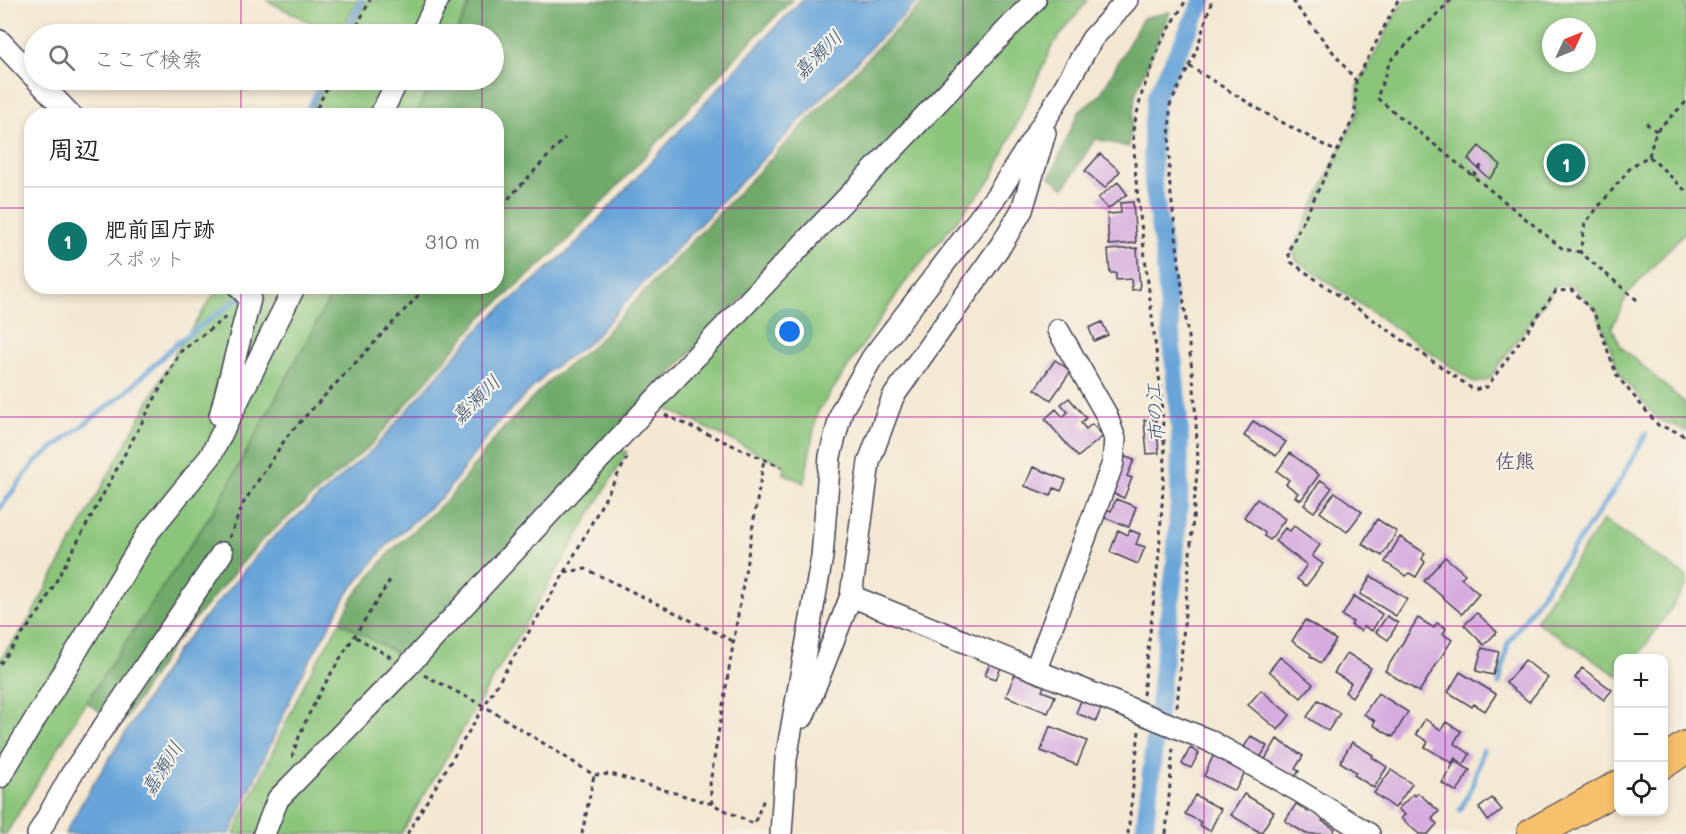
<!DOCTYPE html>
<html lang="ja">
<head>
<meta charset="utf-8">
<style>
	:root { --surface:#fff; --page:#f2f2f2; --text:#222; --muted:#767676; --line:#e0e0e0; --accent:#0f766e }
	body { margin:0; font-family:Mali,"Klee One",sans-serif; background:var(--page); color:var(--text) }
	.controls { position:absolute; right:18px; bottom:18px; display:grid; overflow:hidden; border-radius:12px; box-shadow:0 3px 9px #0003 }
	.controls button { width:54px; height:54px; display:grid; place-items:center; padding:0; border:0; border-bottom:2px solid var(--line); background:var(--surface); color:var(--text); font:30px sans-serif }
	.compass { position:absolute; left:1542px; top:18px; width:54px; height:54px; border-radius:50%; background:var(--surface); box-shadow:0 3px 9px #0003; rotate:46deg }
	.you { position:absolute; left:790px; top:332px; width:21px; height:21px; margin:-15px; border:4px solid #fff; border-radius:50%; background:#1a73e8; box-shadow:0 0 0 9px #1a73e833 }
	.badge { display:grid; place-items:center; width:39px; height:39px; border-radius:50%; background:var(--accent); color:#fff; font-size:20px; font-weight:700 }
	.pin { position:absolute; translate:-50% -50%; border:3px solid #fff; box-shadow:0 2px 6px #0006 }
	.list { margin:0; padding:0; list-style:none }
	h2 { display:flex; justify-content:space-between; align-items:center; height:78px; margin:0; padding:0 24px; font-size:26px }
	h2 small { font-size:20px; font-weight:400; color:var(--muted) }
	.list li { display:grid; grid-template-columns:39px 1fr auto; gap:18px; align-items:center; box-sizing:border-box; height:108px; padding:0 24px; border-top:2px solid var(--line) }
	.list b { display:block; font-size:22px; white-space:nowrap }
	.list p { margin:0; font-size:20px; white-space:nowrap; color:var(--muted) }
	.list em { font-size:20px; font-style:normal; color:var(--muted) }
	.icon { flex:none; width:33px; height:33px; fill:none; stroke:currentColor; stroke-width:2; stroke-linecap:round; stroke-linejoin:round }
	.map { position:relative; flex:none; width:1686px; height:834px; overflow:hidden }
	.search { position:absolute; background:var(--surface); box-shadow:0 3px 9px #0003; left:24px; top:24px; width:480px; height:66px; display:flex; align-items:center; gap:15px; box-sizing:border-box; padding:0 21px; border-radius:33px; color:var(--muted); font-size:22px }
	.panel { position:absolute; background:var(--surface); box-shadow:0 3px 9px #0003; left:24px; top:108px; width:480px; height:186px; border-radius:24px }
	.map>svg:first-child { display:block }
	.green { fill:#8ac57a; stroke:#56745a; stroke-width:1.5; fill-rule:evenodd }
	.forest { fill:#6faa6a; stroke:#486652; stroke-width:1.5 }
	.water { fill:#68a4d9; stroke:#45638a; stroke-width:1.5 }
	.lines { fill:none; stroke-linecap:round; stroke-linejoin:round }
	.stream { stroke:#68a4d9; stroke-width:5 }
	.canal { stroke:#68a4d9; stroke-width:18 }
	.building { fill:#d6acdf }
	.minor-casing { stroke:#424052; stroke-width:24 }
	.highway-casing { stroke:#424052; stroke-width:34 }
	.path { stroke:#424052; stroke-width:3; stroke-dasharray:4.5 4.5; stroke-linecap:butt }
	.minor { stroke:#fff; stroke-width:21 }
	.highway { stroke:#f7c06c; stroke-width:32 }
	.grid { fill:none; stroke:#b5179e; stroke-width:1.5; stroke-opacity:0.55 }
	.labels { text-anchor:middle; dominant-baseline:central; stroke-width:4.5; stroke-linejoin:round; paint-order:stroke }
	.water-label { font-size:20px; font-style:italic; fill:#3e567a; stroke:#f7f3e8 }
	.neighbourhood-label { font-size:20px; font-weight:bold; fill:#615274; stroke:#f7f3e8 }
</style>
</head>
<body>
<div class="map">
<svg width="1686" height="834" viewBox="0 0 1686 834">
	<rect width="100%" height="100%" fill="#f7f3e8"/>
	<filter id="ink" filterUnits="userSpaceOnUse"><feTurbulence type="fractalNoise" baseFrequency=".0167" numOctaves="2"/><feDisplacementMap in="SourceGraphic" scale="12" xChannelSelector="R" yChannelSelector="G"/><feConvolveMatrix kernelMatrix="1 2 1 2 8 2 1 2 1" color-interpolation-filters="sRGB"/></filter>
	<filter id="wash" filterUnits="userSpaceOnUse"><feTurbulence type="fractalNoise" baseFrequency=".008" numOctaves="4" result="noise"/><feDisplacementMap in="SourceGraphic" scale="24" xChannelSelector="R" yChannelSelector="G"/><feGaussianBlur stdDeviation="1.35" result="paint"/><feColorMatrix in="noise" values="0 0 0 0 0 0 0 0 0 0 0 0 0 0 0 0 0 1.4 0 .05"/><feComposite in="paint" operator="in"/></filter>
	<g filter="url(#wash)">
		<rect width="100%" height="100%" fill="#f4e8d3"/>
		<!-- green -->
		<path class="green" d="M266,0h92l-18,34h-7z
			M366,0h106l-17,34h-106z
			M1042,0h46l-36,46 -60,132 -89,107 -86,128 -13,70 -21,-10 2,-7 -126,-61z
			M1405,0h281v231l-58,62 -16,34 9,20 65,57v28l-5,-4 -22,-8 -39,-45 -23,-64 -25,-26h-15l-69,95 -13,3 -179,-123 -3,-12 65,-136v-26l41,-79zM1551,27h36v36h-36z
			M327,80h105l-16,35 -107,1z
			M253,286l83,1 -118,217 -132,198 -80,132h-6v-175l26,-34 151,-275 42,-63h20l12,3z
			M616,447l11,5 -226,382h-167l72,-154 34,-58 64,35z
			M1603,520l83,56v10l-49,72h-19v18l-83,-55z"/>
		<!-- forest -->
		<path class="forest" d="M472,0h320l-41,41 -186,202 -84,75 -110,127 -110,96 -89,105 -51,80 -35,-24 132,-198 118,-217 160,-1v-170l-80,-1 16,-35h62v-46h-39z
			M926,0h97l-619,657 -64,-35 14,-26 37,-45 58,-53 50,-65 53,-55 43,-34 57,-61 227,-237z
			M1170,12l-34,80 -7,55 -34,-8 -31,49 -14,-11 29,-65 21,-17 43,-77z"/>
		<!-- water -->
		<path class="water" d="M802,0h118l-44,42 -228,236 -57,63 -42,30 -54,55 -50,68 -58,51 -39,48 -47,83 -71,158h-165l19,-35 92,-147 91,-109 107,-95 110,-125 88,-75 185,-202z"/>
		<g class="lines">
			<!-- stream -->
			<path class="stream" d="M345,34l17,-34
				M305,116l18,-36
				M0,508l35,-46 90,-69 53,-51 63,-45
				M1499,684l9,-41 112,-162 26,-47
				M1460,810l12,-23 11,-37"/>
			<!-- canal -->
			<path class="canal" d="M1144,834l31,-271 4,-63 1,-67 -16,-177 -11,-73 -1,-51 4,-36 47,-96"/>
		</g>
		<g id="blocks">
			<!-- building -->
			<path class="building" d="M1479,146l22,19 -12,14 -21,-20z
				M1100,154l20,17 -15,17 -20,-17z
				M1118,182l9,12 -19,15 -10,-11z
				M1133,202l3,41 -27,2 -2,-31 14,-1 -1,-10z
				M1137,248l3,41 -8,1 -1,-11 -15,1v-7h-6l-2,-23z
				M1102,322l6,13 -14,6 -5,-13z
				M1055,360l16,11 -20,29 -16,-11z
				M1069,398l17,20 -5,5 5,6 6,-5 11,12 -25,21 -33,-38 11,-10 7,8 5,-5 -7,-8z
				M1156,419l3,34 -12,1 -3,-34z
				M1253,421l33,21 -10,14 -32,-20z
				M1290,453l29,22 -18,25 -6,-3 3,-4 -12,-9 3,-4 -12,-9z
				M1123,456l11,4 -7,16 5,2 -8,20 -15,-6z
				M1033,467l33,13 -5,11 -7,-3 -3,8 -26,-10z
				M1321,480l11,8 -18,24 -10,-7z
				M1335,492l27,20 -15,20 -27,-20z
				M1116,499l20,8 -7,20 -26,-10 3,-8 5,2z
				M1257,499l28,20 -15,21 -6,-4 1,-3 -21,-16z
				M1377,519l20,13 -15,24 -20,-12z
				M1294,526l26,19 -8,11 11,8 -17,22 -9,-7 10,-14 -32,-24 10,-13 5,3z
				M1118,530l10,5 2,-5 10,4 -4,10 9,3 -7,17 -28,-12z
				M1400,537l25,16 -3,6 3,3 -9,15 -7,-4 -3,3 -21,-14z
				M1445,557l20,17 -4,4 18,16 -17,20 -38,-33z
				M1371,576l36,23 -11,17 -36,-22z
				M1354,596l28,18 -10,17 -8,-5 -3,5 -10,-6 2,-3 -11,-6z
				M1477,613l20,19 -13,13 -20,-20z
				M1387,616l11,7 -10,17 -12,-8z
				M1418,618l16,10 3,-5 9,5 -3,6 9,6 -33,52 -34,-21z
				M1305,620l31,20 -15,23 -11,-7 1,-2 -19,-13z
				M1482,648l17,4 -6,23 -17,-4z
				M1347,653l24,15 -19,29 -7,-5 6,-9 -17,-10z
				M1280,657l33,27 -12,14 -32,-27z
				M992,659l11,4 -7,16 -11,-4z
				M1525,660l23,18 -19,24 -23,-19z
				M1582,668l30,22 -8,10 -29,-22z
				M1460,672l36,22 -11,17 -11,-7 -2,3 -24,-15z
				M1015,674l29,12 -2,5 13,5 -7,17 -42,-17z
				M1261,690l29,25 -12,15 -30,-25z
				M1378,693l30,19 -15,25 -20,-12 2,-4 -11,-7z
				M1083,696l20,8 -7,17 -20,-8z
				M1318,700l22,13 -12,18 -21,-14z
				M1425,719l16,11 5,-8 15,9 -7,12 16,11 -6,10 -9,-6 -3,5 -27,-16 3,-5 -12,-8z
				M1050,726l37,15 -10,24 -36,-14z
				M1251,736l16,10 -7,12 -16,-11z
				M1277,739l26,17 -8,13 4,2 -6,9 -29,-19z
				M1352,742l21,13 -1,2 15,10 -13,21 -20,-13 2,-3 -16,-10z
				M1190,748l9,5 -8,15 -9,-4z
				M1214,754l32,16 -11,21 -31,-15z
				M1455,761l15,9 -13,22 -15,-9z
				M1391,770l21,14 -17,24 -21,-15z
				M1418,793l21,18 -7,8 5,5 -9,10h-9l-18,-16 4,-3 -7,-6 15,-15 2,2z
				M1244,794l30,18 -13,21 -30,-18z
				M1195,795l26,14 -11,22 -11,-6 2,-3 -16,-8z
				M1492,798l10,12 -14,11 -9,-13z
				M1296,804l12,8 2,-4 15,9 -3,4 13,8 -2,3 3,2h-30l-21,-13z"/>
		</g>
	</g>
	<g filter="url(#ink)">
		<use href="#blocks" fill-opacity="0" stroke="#424052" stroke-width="1.5"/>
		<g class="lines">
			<!-- minor casing -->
			<g class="minor-casing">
				<path id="minor" d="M421,34l17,-34
					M0,41l34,36
					M37,80l35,36
					M380,116l18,-36
					M220,416l30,-117 -12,-13
					M851,596l18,-134 24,-65 108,-152 21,-35 23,-77
					M1036,669l77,-206 2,-24 -9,-25 -48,-84
					M803,717l48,-121 357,144 89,50 72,44
					M0,777l148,-244 62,-76 85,-171
					M38,834l33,-59 151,-222
					M264,834l14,-35 129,-132 239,-258 389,-409
					M781,834l5,-75 36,-202 8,-101 12,-46 30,-52 125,-163 55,-86 40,-70 35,-39"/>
			</g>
			<!-- highway casing -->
			<g class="highway-casing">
				<path id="highway" d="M1664,762l22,-15
					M1533,834l85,-47"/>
			</g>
			<!-- path -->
			<path class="path" d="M1294,0v3l62,78
				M1398,0l-42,81 -1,34 -67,137 3,10 183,128 13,-3 69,-96 16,-1 22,23 23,63 41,49 22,8 6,5
				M1451,0l-61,61 -13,37 186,151 17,3
				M353,34l17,-34
				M1189,66l76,47 72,39
				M313,116l18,-36
				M1646,123l10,8
				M1649,156l7,-25 30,-29
				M1473,176l11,-14
				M496,212l69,-74
				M1637,300l-57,-48 5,-29 47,-57 17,-10 37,35
				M665,415l116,52
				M229,538l15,-36 44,-67 139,-149
				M565,572l21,-3 147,72
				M356,637l36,21
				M0,664l40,-53 140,-259 46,-35
				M424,675l60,31 110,69 17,-1 101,30 42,20 10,-25
				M1143,695l16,-142 6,-98 -5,-71 -24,-203 -3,-51 9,-37 18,-48 26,-45
				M1177,707l21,-247 -4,-73 -25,-209 1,-73 26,-53 16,-52
				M292,757c19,-62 64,-121 98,-177
				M712,804l-2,-21 54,-324
				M407,834l158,-262 62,-114
				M582,834l12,-59
				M1128,834l11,-103
				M1166,834l7,-87"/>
			<!-- minor -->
			<use href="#minor" class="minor"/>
			<!-- highway -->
			<use href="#highway" class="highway"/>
		</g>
	</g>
	<!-- grid -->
	<path class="grid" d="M241,0v34M482,0v34M723,0v834M963,0v834M1204,0v834M1445,0v834M241,80v36M482,80v36M0,208h32M496,208h1190M241,286v548M482,286v548M0,417h1686M0,626h1686"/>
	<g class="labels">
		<!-- water labels -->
		<g class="water-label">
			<text transform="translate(817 54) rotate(-45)">嘉瀬川</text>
			<text transform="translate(475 399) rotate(-45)">嘉瀬川</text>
			<text transform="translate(1154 413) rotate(-94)">市の江</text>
			<text transform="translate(161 768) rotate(-58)">嘉瀬川</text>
		</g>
		<!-- neighbourhood labels -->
		<g class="neighbourhood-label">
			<text x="1515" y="460">佐熊</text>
		</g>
	</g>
</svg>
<div class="controls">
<button>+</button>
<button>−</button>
<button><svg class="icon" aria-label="locate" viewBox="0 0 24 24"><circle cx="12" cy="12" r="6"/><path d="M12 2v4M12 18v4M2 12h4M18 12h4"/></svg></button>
</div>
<svg class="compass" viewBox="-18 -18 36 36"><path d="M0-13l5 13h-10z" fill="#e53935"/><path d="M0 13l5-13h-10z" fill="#767676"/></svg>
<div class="you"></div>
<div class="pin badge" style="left:1566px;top:163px">1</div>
<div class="search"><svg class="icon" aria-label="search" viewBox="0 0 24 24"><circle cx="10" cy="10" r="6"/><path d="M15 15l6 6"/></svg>ここで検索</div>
<section class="panel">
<h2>周辺<small></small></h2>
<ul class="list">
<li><span class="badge">1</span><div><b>肥前国庁跡</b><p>スポット</p></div><em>310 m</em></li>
</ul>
</section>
</div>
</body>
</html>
